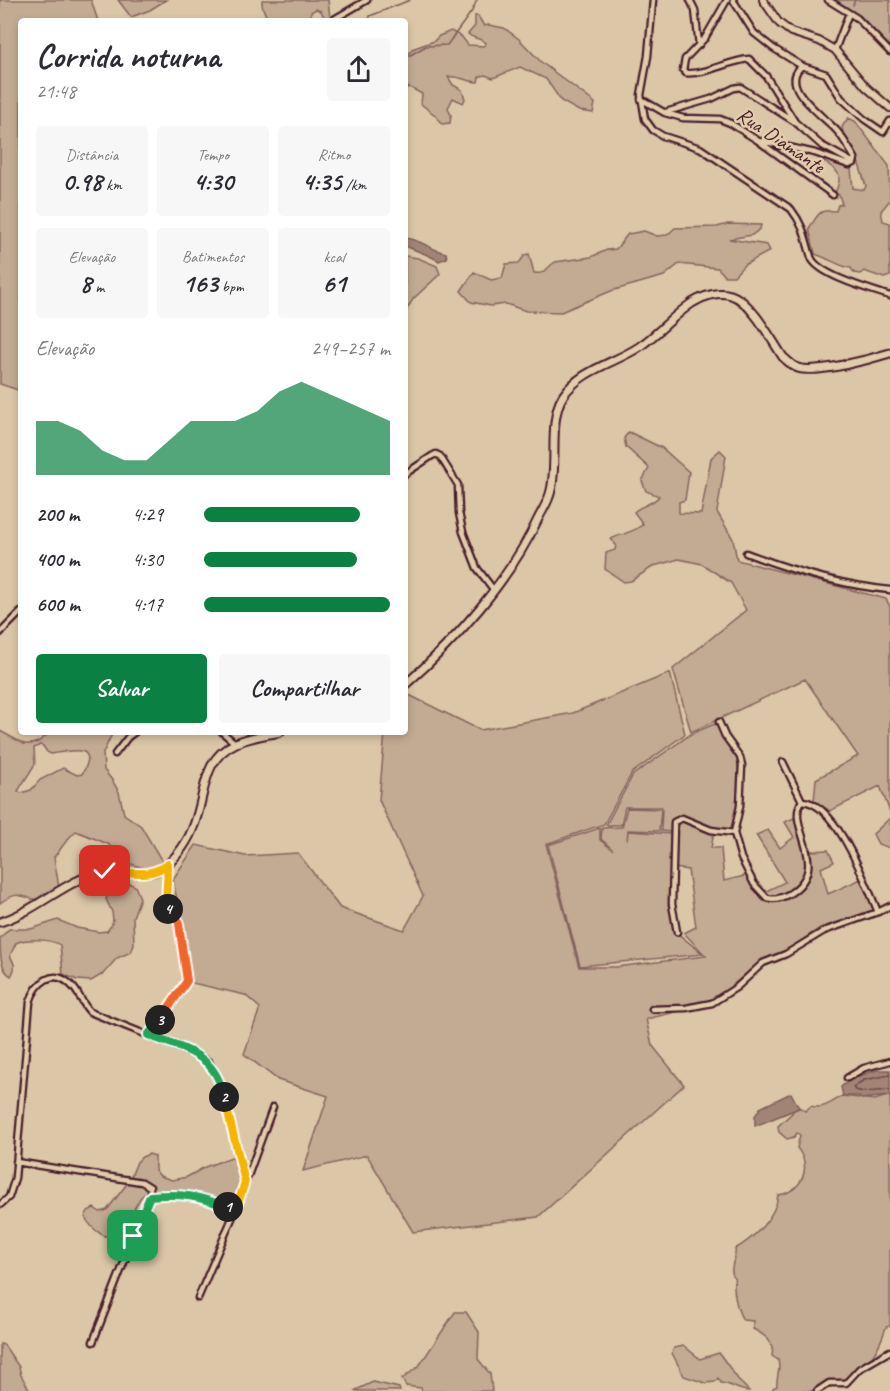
<!DOCTYPE html>
<html lang="pt">
<head>
<meta charset="utf-8">
<style>
	:root { --surface:#fff; --page:#f7f7f7; --text:#2b2b33; --muted:#7c7c81; --accent:#0b8043 }
	body { margin:0; font-family:Caveat,sans-serif; background:var(--page); color:var(--text); height:100vh; display:flex; flex-direction:column; font-size:22px; white-space:nowrap }
	* { box-sizing:border-box; margin:0 }
	p { font-size:20px; color:var(--muted) }
	.icon { flex:none; width:33px; height:33px; fill:none; stroke:currentColor; stroke-width:2; stroke-linecap:round; stroke-linejoin:round }
	.map { position:relative; flex:1; overflow:hidden }
	.panel { position:absolute; left:18px; top:18px; width:390px; height:717px; display:flex; flex-direction:column; background:var(--surface); border-radius:6px; box-shadow:0 3px 9px #0003 }
	.panel>* { flex:none }
	.pin { position:absolute; display:grid; place-items:center; width:51px; height:51px; color:#fff; margin:-26px; border-radius:12px; box-shadow:0 3px 9px #0006 }
	.km { position:absolute; width:30px; height:30px; margin:-15px; border-radius:50%; background:#222; color:#fff; font-size:16px; line-height:30px; text-align:center }
	.round { display:grid; place-items:center; flex:none; width:63px; height:63px; border-radius:6px; background:var(--page) }
	.summary { display:flex; align-items:center; justify-content:space-between; height:102px; padding:0 18px }
	h1 { font-size:33px; font-weight:600; line-height:45px }
	.stats { display:grid; grid-template-columns:repeat(3,1fr); gap:9px; height:102px; padding:6px 18px }
	.stats div { display:grid; align-content:center; border-radius:6px; background:var(--page); text-align:center }
	.stats b { font-size:26px; font-weight:600 }
	.stats small { font-size:16px; font-weight:400 }
	.stats p { font-size:16px }
	.chart { height:168px; padding:12px 18px }
	.chart p { display:flex; justify-content:space-between }
	.chart svg { width:100%; height:108px; margin-top:6px; fill:var(--accent); opacity:.7 }
	.action { display:flex; gap:12px; margin-top:auto; padding:12px 18px }
	.action a { flex:1; height:69px; border-radius:6px; background:var(--accent); color:#fff; font-size:24px; font-weight:600; line-height:69px; text-align:center }
	.action a+a { background:var(--page); color:var(--text) }
	ul { padding:0 18px; list-style:none; font-size:20px }
	li { display:grid; grid-template-columns:96px 72px 1fr; align-items:center; height:45px }
	li i { height:15px; border-radius:8px; background:var(--accent) }
	.map>svg:first-child { display:block }
	.green { fill:#c3aa92; stroke:#86645e; stroke-width:1.5; fill-rule:evenodd }
	.water { fill:#a18476; stroke:#7e5c58; stroke-width:1.5 }
	.lines { fill:none; stroke-linecap:round; stroke-linejoin:round }
	.shore { stroke:#6d4749; stroke-width:1.5 }
	.stream { stroke:#7e5c58; stroke-width:1.5 }
	.minor-casing { stroke:#4a1f2b; stroke-width:9 }
	.tertiary-casing { stroke:#4a1f2b; stroke-width:10 }
	.secondary-casing { stroke:#4a1f2b; stroke-width:11 }
	.minor { stroke:#e1cdac; stroke-width:4.5 }
	.tertiary { stroke:#e1cdac; stroke-width:6 }
	.secondary { stroke:#e1cdac; stroke-width:7 }
	.split-1-casing { stroke:#fff; stroke-width:12 }
	.split-2-casing { stroke:#fff; stroke-width:12 }
	.split-3-casing { stroke:#fff; stroke-width:12 }
	.split-4-casing { stroke:#fff; stroke-width:12 }
	.split-5-casing { stroke:#fff; stroke-width:12 }
	.split-1 { stroke:#22a559; stroke-width:8 }
	.split-2 { stroke:#f5b400; stroke-width:8 }
	.split-3 { stroke:#22a559; stroke-width:8 }
	.split-4 { stroke:#f0652b; stroke-width:8 }
	.split-5 { stroke:#f5b400; stroke-width:8 }
	.labels { text-anchor:middle; stroke-width:5; stroke-linejoin:round; paint-order:stroke }
	.street-label { font-size:21px; fill:#4a1f2b; stroke:#e1cdac }
</style>
</head>
<body>
<div class="map">
<svg width="890" height="1391" viewBox="0 0 890 1391">
	<rect width="100%" height="100%" fill="#dbc6a7"/>
	<filter id="ink" filterUnits="userSpaceOnUse"><feTurbulence type="fractalNoise" baseFrequency=".0167" numOctaves="2"/><feDisplacementMap in="SourceGraphic" scale="12" xChannelSelector="R" yChannelSelector="G"/><feConvolveMatrix kernelMatrix="1 2 1 2 8 2 1 2 1" color-interpolation-filters="sRGB"/></filter>
	<g filter="url(#ink)">
		<!-- green -->
		<path class="green" d="M0,0H91L98,21H21V391L0,384Z
			M118,0H166L150,10L131,17Z
			M262,0H328L330,18L324,17L321,11L316,9L311,12V21H271C266,18 261,6 262,0Z
			M836,0H890V47L857,14Z
			M475,16H478L484,26L489,25L504,28L519,39L541,62L595,103L593,113L579,111L561,101L546,79L520,67L493,78L485,75L479,77L478,82C467,82 459,75 448,77L453,85L462,90L465,99L463,103L453,98L448,108L451,115L450,123L442,124L435,115L421,104L422,94L409,87L405,89V58L412,49L434,41L439,36L451,31L462,37L468,45L484,46L486,43C481,38 473,39 468,34L475,26Z
			M848,118L855,121L889,166L890,200L881,211L883,221L890,223V276L884,278L864,271L860,274L854,273L851,268C842,268 826,257 815,254L809,228C820,213 817,210 836,211L838,205L842,204L839,195L835,193C844,173 838,171 822,160L824,158L851,169L853,188L864,190L866,186L854,149L843,133L842,127Z
			M728,224L761,225L760,229L752,235L729,239L767,245L770,251L744,265L734,276H725L718,268L679,264L664,276L611,291L561,312L526,311L506,304L491,306L471,302L461,291L474,272L491,280L502,278L506,264L519,263L525,255L529,254L534,273C545,275 546,268 555,262L591,257L607,250L616,249L628,234L644,231L657,236L667,235L675,228L717,227Z
			M405,256L418,258L437,266L440,274L413,299L405,313Z
			M629,432L662,448L689,472L685,500L679,502V513L701,514L711,458L720,450L726,456L717,512L733,539L737,560L886,599L890,607V812L880,786L830,811L814,801L816,779L858,756L805,679L691,732L673,669L746,610L731,583L702,564L679,559L654,566L631,581L624,582L605,569L606,553L615,550L616,545L611,539C622,533 634,533 643,524L634,512C641,505 654,504 659,496L646,491L642,481L649,468L626,447L624,438Z
			M670,673L685,734L632,773L604,824L546,844L579,967H616L706,956L684,933L696,927L688,870L674,868L676,823L684,820L714,832L711,848H721L724,881L748,875L763,901H782L798,891L809,876L811,851L828,850L834,862L821,868L828,894L861,879L876,911L820,928L784,952L760,962L716,999L691,1005L649,1008L651,1012L693,1008L646,1019L652,1045L684,1085L538,1217L413,1232L367,1155L303,1171L328,1096L278,1080L244,1054L260,1008L245,995L192,983L173,879L196,845L245,856L298,853L340,908L404,930L423,896L379,800L385,732H405V696L407,694L480,730L573,713Z
			M717,723L738,757V807L733,831L703,826L684,815L676,817L672,822L671,832L661,831L662,807H625L621,825H606L633,775L691,734Z
			M0,731L24,744H31L38,742L51,732H113L103,753L104,770L112,780L119,792L124,814L141,826L162,861L160,867L146,869L128,863L108,844L76,831C68,837 61,849 54,857L59,888C54,892 39,901 32,899C17,894 14,893 0,903ZM40,745L43,746L47,752L51,754C68,751 101,742 82,774L77,775L63,768L40,780L31,790L21,793L18,791L35,764L34,748Z
			M627,808L661,809L659,831L628,830L627,840L628,831L672,834L671,905L676,932L703,954L580,966L548,845L600,828V840L613,850L601,839L602,828L622,827Z
			M796,817L807,865L804,877L785,893L774,897L767,896L764,892L785,882L756,835L768,830L780,848L794,837L785,822Z
			M890,818V848L878,844L873,834Z
			M128,883L135,886L140,898L133,917L134,945L131,952L117,958L103,974L91,981L77,980L63,974L60,945C51,939 26,938 16,943L10,956C15,964 16,968 11,976C0,970 0,952 0,938L9,929H31L58,920L77,928L99,932L107,931L111,926L113,920L112,912L106,899L112,884Z
			M890,1095V1326L886,1327C880,1347 863,1378 843,1384C834,1387 829,1384 821,1391H772L773,1388L777,1386C776,1376 781,1371 778,1360L772,1356C775,1342 765,1335 753,1329V1321L743,1320C737,1311 732,1289 735,1279C727,1269 737,1259 735,1249C753,1239 776,1217 778,1195C802,1192 813,1167 797,1148L800,1135L797,1133L794,1137L787,1139L779,1132L778,1126L792,1113L796,1105L805,1111L811,1106C822,1110 832,1102 842,1096L875,1100Z
			M149,1154L155,1156V1170L160,1176L172,1180L187,1177L205,1167L232,1157L240,1167L243,1190L234,1205L197,1192L181,1195L146,1193L141,1197C132,1210 120,1246 101,1234C93,1229 89,1225 85,1217L88,1211L94,1208L100,1212L107,1210L129,1181L137,1162L142,1157Z
			M455,1312H466L479,1332L478,1359L490,1374L492,1391H422L421,1388L406,1386L402,1379L419,1366Z
			M0,1344L4,1345L19,1367L21,1375L30,1391H0Z
			M684,1346L700,1359L719,1353L740,1382L749,1391C738,1391 732,1384 721,1383L718,1378L715,1382L705,1383L684,1376L672,1353L674,1348Z
			M373,1382L399,1388L400,1391H354Z"/>
		<!-- water -->
		<path class="water" d="M405,238C420,239 431,250 446,253L447,258L439,261C428,254 417,251 405,246Z
			M877,1070H890V1096L861,1099L858,1096H843L841,1087C851,1077 864,1074 877,1070Z
			M791,1093L799,1108L755,1126V1116L760,1108Z"/>
		<g class="lines">
			<!-- shore -->
			<path class="shore" d="M890,1075L864,1080L853,1087L855,1090L864,1092L890,1090"/>
			<!-- stream -->
			<path class="stream" d="M853,5L855,0
				M369,21L370,16L410,0
				M405,58L426,46L447,45L472,11L477,0"/>
			<defs>
				<path id="minor" d="M653,0L648,56L641,95L645,119L653,130L663,136L700,148L791,209C804,226 805,237 811,257C817,275 872,290 890,296
					M690,0L695,10L699,45
					M727,0L705,38L685,59L683,70L686,73C705,75 728,61 749,59L766,76L795,122
					M733,0L754,33L773,48L802,66L826,74L841,98L864,119L883,132L890,121
					M828,0L857,18L890,52
					M331,21L367,0
					M835,50L849,13
					M802,66C777,86 824,116 837,131C844,139 849,149 855,158L854,163
					M641,99L665,113L683,118L720,119L730,123L757,140L833,195
					M666,112L711,99L734,88L740,87L795,122L821,145L854,163
					M762,141L815,153L849,165L854,163
					M405,474L432,456L436,454L440,456L458,485L459,513L463,532L477,568L493,589
					M746,553C793,571 840,585 890,590
					M0,633L21,612
					M719,722L725,736L740,757L742,765L740,806L734,833L741,858L754,884L767,898C775,900 782,898 789,894C834,866 784,826 802,801
					M222,732L235,743
					M115,754L128,737L135,732
					M783,762L802,801
					M802,801C836,802 866,884 878,912
					M677,932L672,904L674,822L682,818L711,830L734,833
					M652,1009L686,1008L712,1003L737,987L763,963L786,954L824,931L878,912L890,906
					M148,1035L177,997L187,981L179,924L178,919L167,907L168,864
					M847,1078L864,1068L890,1061
					M16,1162L142,1182L150,1187V1196L93,1342
					M150,1196C187,1193 201,1197 236,1209
					M0,1205L9,1197L15,1178L30,1002C36,983 53,967 71,985C79,992 82,1004 90,1012L197,1055L209,1062L222,1087L245,1182
					M198,1298L236,1209L273,1107
					M817,1391L829,1383H846L859,1369L890,1351"/>
				<path id="tertiary" d="M763,0L779,23L791,32L819,41L835,50L866,87L890,108"/>
				<path id="secondary" d="M405,685C456,640 509,581 538,519C543,509 549,501 551,490C558,462 548,420 563,396C580,370 615,363 639,347C658,334 673,316 692,303C703,296 718,291 731,295C751,301 771,339 783,357C788,361 792,366 798,368C816,374 871,359 890,353
					M0,922C37,911 66,879 103,872C126,867 149,882 169,863C182,851 192,834 197,816C206,787 204,758 236,743C249,737 266,735 280,732"/>
			</defs>
			<!-- minor casing -->
			<use href="#minor" class="minor-casing"/>
			<!-- tertiary casing -->
			<use href="#tertiary" class="tertiary-casing"/>
			<!-- secondary casing -->
			<use href="#secondary" class="secondary-casing"/>
			<!-- minor -->
			<use href="#minor" class="minor"/>
			<!-- tertiary -->
			<use href="#tertiary" class="tertiary"/>
			<!-- secondary -->
			<use href="#secondary" class="secondary"/>
		</g>
	</g>
	<g class="lines" filter="url(#ink)">
		<defs>
			<path id="split-1" d="M133,1236L150,1196C182,1193 198,1196 228,1207"/>
			<path id="split-2" d="M224,1097L245,1182L236,1209L228,1207"/>
			<path id="split-3" d="M160,1020L148,1035C185,1050 215,1053 224,1097"/>
			<path id="split-4" d="M160,1020L187,981L179,924L178,920L168,909"/>
			<path id="split-5" d="M105,871C128,871 149,879 168,864L166,902L168,909"/>
		</defs>
		<!-- split-1 casing -->
		<use href="#split-1" class="split-1-casing"/>
		<!-- split-2 casing -->
		<use href="#split-2" class="split-2-casing"/>
		<!-- split-3 casing -->
		<use href="#split-3" class="split-3-casing"/>
		<!-- split-4 casing -->
		<use href="#split-4" class="split-4-casing"/>
		<!-- split-5 casing -->
		<use href="#split-5" class="split-5-casing"/>
		<!-- split-1 -->
		<use href="#split-1" class="split-1"/>
		<!-- split-2 -->
		<use href="#split-2" class="split-2"/>
		<!-- split-3 -->
		<use href="#split-3" class="split-3"/>
		<!-- split-4 -->
		<use href="#split-4" class="split-4"/>
		<!-- split-5 -->
		<use href="#split-5" class="split-5"/>
	</g>
	<g class="labels">
		<!-- street labels -->
		<g class="street-label">
			<text transform="translate(781 140) rotate(34)" y="7">Rua Diamante</text>
		</g>
	</g>
</svg>
<div class="pin" style="left:133px;top:1236px;background:#1e9e55"><svg class="icon" aria-label="arrive" viewBox="0 0 24 24"><path d="M6 21V4h12l-3 4 3 4H6"/></svg></div>
<div class="pin" style="left:105px;top:871px;background:#d93025"><svg class="icon" aria-label="check" viewBox="0 0 24 24"><path d="M5 12l5 5 9-10"/></svg></div>
<b class="km" style="left:228px;top:1207px">1</b>
<b class="km" style="left:224px;top:1097px">2</b>
<b class="km" style="left:160px;top:1020px">3</b>
<b class="km" style="left:168px;top:909px">4</b>
<section class="panel">
<div class="summary"><div><h1>Corrida noturna</h1><p>21:48</p></div><a class="round"><svg class="icon" aria-label="share" viewBox="0 0 24 24"><path d="M12 15V3M7 8l5-5 5 5M5 13v7h14v-7"/></svg></a></div>
<div class="stats">
<div><p>Distância</p><b>0.98<small> km</small></b></div>
<div><p>Tempo</p><b>4:30</b></div>
<div><p>Ritmo</p><b>4:35<small> /km</small></b></div>
</div>
<div class="stats">
<div><p>Elevação</p><b>8<small> m</small></b></div>
<div><p>Batimentos</p><b>163<small> bpm</small></b></div>
<div><p>kcal</p><b>61</b></div>
</div>
<div class="chart"><p><span>Elevação</span>249–257 m</p>
<svg viewBox="0 0 160 44" preserveAspectRatio="none"><path d="M0 44V22L10 22L20 26L30 34L40 38L50 38L60 30L70 22L80 22L90 22L100 18L110 10L120 6L130 10L140 14L150 18L160 22V44z"/></svg>
</div>
<ul>
<li><b>200 m</b>4:29<i style="width:84%"></i></li>
<li><b>400 m</b>4:30<i style="width:82%"></i></li>
<li><b>600 m</b>4:17<i style="width:100%"></i></li>
</ul>
<div class="action"><a>Salvar</a><a>Compartilhar</a></div>
</section>
</div>
</body>
</html>
